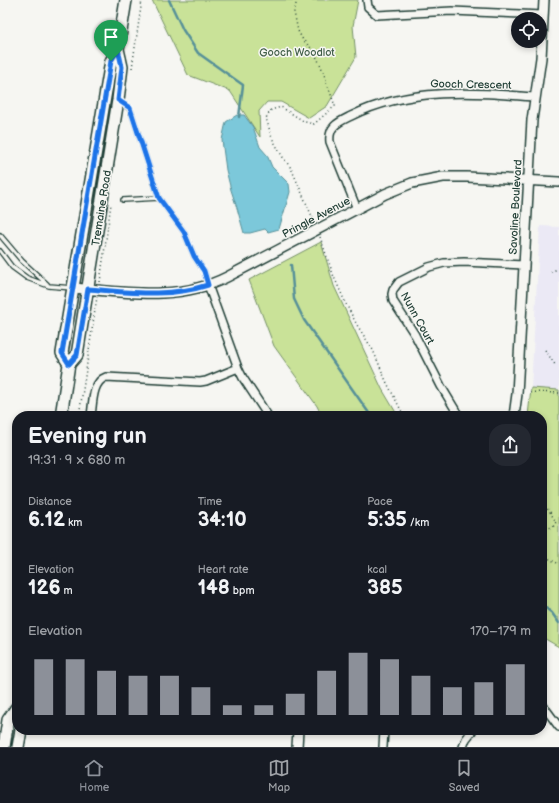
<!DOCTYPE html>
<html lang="en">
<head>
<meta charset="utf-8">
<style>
	:root { --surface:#171b24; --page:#242831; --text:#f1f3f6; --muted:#9ea1a6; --line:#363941; --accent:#8c9099 }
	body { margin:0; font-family:"Balsamiq Sans",sans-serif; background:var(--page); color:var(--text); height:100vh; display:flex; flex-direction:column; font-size:15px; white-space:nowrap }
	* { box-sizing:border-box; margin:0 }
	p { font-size:13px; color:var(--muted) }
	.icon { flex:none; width:22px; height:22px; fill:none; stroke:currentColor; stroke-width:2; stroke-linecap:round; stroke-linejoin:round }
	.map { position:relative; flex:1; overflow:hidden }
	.drawer { position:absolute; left:12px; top:411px; width:535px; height:324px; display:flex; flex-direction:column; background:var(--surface); border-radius:16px; box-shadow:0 2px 6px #0003 }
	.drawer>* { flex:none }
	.buttons { position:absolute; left:511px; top:12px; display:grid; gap:8px }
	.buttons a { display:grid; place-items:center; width:36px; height:36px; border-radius:50%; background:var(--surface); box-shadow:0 2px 6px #0003; font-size:20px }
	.pin { position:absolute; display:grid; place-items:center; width:34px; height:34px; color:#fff; margin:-41px -17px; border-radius:50% 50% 50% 0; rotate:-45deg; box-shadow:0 0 4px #0007 }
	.pin .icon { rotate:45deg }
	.round { display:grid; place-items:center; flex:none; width:42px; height:42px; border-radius:16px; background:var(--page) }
	.headline { display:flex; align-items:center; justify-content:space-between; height:68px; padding:0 16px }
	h1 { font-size:22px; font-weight:700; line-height:30px }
	.figures { display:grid; grid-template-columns:repeat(3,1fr); gap:6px; height:68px; padding:4px 16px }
	.figures div { display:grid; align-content:center }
	.figures b { font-size:20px; font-weight:700 }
	.figures small { font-size:11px; font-weight:400 }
	.figures p { font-size:11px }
	.chart { height:112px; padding:8px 16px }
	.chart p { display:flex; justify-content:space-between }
	.chart svg { width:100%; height:72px; margin-top:4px; stroke:var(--accent); stroke-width:6 }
	.dock { display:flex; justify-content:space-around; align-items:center; height:56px; border-top:1px solid var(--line); background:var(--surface); font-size:11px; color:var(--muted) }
	.dock a { display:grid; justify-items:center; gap:2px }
	.dock .active { color:var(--accent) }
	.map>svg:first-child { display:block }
	.built { fill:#ebe9f5 }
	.green { fill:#c9e298; stroke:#749066 }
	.water { fill:#7bc8da; stroke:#569098 }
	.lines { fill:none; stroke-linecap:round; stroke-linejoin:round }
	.stream { stroke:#569098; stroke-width:2.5 }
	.service-casing { stroke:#1f3d34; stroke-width:6 }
	.minor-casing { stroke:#1f3d34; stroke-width:10 }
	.tertiary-casing { stroke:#1f3d34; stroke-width:12 }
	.secondary-casing { stroke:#1f3d34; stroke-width:14 }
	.path { stroke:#1f3d34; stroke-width:1.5; stroke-dasharray:1 3; stroke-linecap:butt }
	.service { stroke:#f6f6f2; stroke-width:3.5 }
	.minor { stroke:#f6f6f2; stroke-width:7 }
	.tertiary { stroke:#f6f6f2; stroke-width:9 }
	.secondary { stroke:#f6f6f2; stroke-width:11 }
	.route-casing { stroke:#fff; stroke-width:8 }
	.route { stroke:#1a73e8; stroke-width:5 }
	.labels { text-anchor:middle; stroke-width:3; stroke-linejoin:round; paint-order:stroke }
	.park-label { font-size:11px; fill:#415e48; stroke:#f6f6f2 }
	.street-label { font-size:11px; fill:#1f3d34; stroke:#f6f6f2 }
</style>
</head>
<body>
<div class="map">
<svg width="559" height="747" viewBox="0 0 559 747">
	<rect width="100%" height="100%" fill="#f6f6f2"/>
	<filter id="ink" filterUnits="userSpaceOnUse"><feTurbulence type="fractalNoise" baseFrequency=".025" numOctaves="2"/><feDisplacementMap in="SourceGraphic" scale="8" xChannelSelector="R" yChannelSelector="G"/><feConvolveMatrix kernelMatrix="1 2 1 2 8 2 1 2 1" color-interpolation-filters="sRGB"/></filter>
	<g filter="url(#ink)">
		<!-- built -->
		<path class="built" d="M540,226L559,227V390L531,388Z"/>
		<!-- green -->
		<path class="green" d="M152,0H358L353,26L356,57L327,106L309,118L281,102H267L259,111L260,137L230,91L188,75Z
			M321,242L334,286L382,389L398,416H322L317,406L274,346L249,280Z
			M531,388L559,390V647L542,637V416H528Z"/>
		<!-- water -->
		<path class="water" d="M237,115H244L253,127L260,147L267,155L272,167L289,184L290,192L279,229L268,232L265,229L250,233H244L237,208L231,190L226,170L222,140L226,122Z"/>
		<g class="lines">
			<!-- stream -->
			<path class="stream" d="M169,0L183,30L198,53L243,85L239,117
				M291,265L294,299L304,320L371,416
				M542,605L552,613L559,623"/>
			<defs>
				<path id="service" d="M120,102L129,108L131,111L159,198L184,232L194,256L204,271L208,284
					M123,200L159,198
					M0,235L22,261L47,284
					M0,251L12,267L27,278L49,286L72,288"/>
				<path id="minor" d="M367,0L368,7L377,15L452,11L543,15
					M357,209L330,142C328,126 339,122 351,116C409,87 472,92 535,97
					M208,285L238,368L243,378L268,416
					M91,416C93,403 92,382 106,377L200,382L206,381L238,368
					M459,416L441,386L415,335L393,301L392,294L393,290L399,282L429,267L444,263L464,262L524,265
					M542,704L559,727
					M383,747L384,730
					M463,747L466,739L473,730"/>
				<path id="tertiary" d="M72,288C125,292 178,302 227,277L385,194L412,183L443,177H467L559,182
					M514,416L517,394L532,120L541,58L544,0
					M297,747L298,730"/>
				<path id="secondary" d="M69,364L62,353L111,61L118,49
					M61,416L69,364L77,355L118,100L122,67L118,49L126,0
					M4,747L8,720L17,707
					M18,747L21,730"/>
			</defs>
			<!-- service casing -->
			<use href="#service" class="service-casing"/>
			<!-- minor casing -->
			<use href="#minor" class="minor-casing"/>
			<!-- tertiary casing -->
			<use href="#tertiary" class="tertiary-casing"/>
			<!-- secondary casing -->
			<use href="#secondary" class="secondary-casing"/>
			<!-- path -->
			<path class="path" d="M297,0L294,12L298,31L303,40L313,50L321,66L335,106L314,124L305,122L281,107L271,110L266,118L272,138L282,156L291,168L314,221
				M132,68L142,0
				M320,237L334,277L346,304L357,325L373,350L386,381L404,416
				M551,272L559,268
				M100,282L111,204
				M545,350L556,366
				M530,392L559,393
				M79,416L97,297
				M542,503L550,512L556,522L553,527L542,529
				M542,555L559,564"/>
			<!-- service -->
			<use href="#service" class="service"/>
			<!-- minor -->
			<use href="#minor" class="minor"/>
			<!-- tertiary -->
			<use href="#tertiary" class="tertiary"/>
			<!-- secondary -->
			<use href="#secondary" class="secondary"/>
		</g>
	</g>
	<g class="lines" filter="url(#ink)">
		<defs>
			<path id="route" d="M118,49L122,67L118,100L130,108L131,111L159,198L184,232L194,256L204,271L208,285C168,298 129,292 88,289L77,355L69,364L62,353L111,61Z"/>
		</defs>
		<!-- route casing -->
		<use href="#route" class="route-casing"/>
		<!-- route -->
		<use href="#route" class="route"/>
	</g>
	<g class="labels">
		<!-- park labels -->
		<g class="park-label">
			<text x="297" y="56">Gooch Woodlot</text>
		</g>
		<!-- street labels -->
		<g class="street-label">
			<text transform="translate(471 84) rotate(1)" y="4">Gooch Crescent</text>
			<text transform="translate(515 207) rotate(-87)" y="4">Savoline Boulevard</text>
			<text transform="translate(101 208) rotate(-81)" y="4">Tremaine Road</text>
			<text transform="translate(316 217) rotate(-28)" y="4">Pringle Avenue</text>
			<text transform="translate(418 318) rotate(61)" y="4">Nunn Court</text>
		</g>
	</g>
</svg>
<div class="buttons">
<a><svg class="icon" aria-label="locate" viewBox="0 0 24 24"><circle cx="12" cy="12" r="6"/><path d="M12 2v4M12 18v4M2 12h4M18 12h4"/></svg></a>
</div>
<div class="pin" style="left:111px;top:61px;background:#1e9e55"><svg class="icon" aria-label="arrive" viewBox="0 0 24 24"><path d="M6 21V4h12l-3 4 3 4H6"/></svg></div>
<section class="drawer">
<div class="headline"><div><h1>Evening run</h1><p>19:31 · 9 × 680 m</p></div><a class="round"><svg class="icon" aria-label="share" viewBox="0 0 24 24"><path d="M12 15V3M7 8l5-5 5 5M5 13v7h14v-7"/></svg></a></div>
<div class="figures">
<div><p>Distance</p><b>6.12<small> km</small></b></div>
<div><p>Time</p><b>34:10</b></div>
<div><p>Pace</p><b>5:35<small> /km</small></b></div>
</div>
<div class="figures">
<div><p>Elevation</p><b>126<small> m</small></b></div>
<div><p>Heart rate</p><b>148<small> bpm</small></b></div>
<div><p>kcal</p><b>385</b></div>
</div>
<div class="chart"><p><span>Elevation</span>170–179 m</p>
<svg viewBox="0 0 160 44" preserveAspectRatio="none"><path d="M5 44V10M15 44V10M25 44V17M35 44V20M45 44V20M55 44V27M65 44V38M75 44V38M85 44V31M95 44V17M105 44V6M115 44V10M125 44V20M135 44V27M145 44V24M155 44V13"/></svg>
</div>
</section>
</div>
<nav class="dock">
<a class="active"><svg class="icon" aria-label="home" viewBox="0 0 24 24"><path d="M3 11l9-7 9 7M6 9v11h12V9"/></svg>Home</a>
<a><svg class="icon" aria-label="map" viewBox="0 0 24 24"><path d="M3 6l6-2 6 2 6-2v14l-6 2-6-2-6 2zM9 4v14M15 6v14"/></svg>Map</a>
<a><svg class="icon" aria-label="saved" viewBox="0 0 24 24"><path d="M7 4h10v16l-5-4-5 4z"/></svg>Saved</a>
</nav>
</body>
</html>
